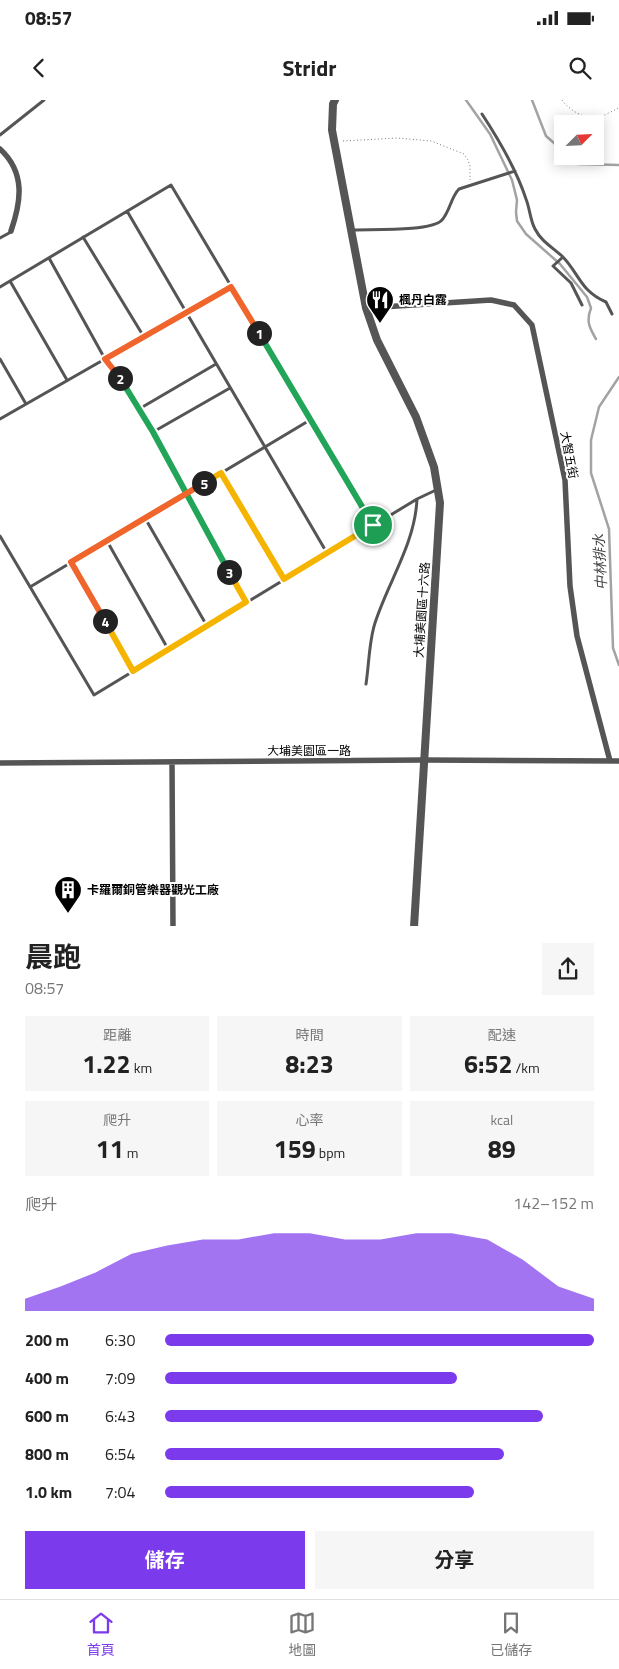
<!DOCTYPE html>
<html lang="zh-TW">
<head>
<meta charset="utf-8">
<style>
	:root { --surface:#fff; --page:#f6f6f6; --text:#222; --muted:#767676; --line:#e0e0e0; --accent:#7c3aed }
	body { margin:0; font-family:"Titillium Web","Noto Sans TC",sans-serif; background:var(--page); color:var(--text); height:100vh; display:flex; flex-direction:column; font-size:19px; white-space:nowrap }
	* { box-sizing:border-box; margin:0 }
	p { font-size:16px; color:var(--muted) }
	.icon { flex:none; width:28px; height:28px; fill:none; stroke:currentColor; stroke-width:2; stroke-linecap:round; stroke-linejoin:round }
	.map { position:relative; height:826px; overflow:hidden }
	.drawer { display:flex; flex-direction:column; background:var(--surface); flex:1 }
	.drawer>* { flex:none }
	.needle { width:32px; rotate:66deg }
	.tools { position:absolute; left:554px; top:15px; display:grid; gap:10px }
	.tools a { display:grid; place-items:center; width:50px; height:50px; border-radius:0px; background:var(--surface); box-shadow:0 2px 12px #0003; font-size:25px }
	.pin { position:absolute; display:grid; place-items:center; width:42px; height:42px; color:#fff; margin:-21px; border:2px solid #fff; border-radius:50%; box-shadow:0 1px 5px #0007 }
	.km { position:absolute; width:25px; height:25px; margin:-12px; border-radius:50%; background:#222; color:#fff; font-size:14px; line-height:25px; text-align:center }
	.round { display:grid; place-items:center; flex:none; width:52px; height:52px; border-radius:0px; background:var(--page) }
	.head { display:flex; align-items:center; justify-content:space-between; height:85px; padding:0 25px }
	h1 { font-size:28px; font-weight:700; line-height:38px }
	.figures { display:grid; grid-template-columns:repeat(3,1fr); gap:8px; height:85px; padding:5px 25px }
	.figures div { display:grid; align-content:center; border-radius:0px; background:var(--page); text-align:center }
	.figures b { font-size:25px; font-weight:700 }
	.figures small { font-size:14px; font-weight:400 }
	.figures p { font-size:14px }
	.chart { height:140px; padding:10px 25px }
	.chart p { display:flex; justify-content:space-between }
	.chart svg { width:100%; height:90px; margin-top:5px; fill:var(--accent); opacity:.7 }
	.button { display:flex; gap:10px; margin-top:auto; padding:10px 25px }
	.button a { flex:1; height:58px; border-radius:0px; background:var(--accent); color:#fff; font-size:20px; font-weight:700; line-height:58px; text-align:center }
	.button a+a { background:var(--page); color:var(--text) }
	ul { padding:0 25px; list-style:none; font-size:16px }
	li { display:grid; grid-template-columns:80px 60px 1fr; align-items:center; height:38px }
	li i { height:12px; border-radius:6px; background:var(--accent) }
	.status { display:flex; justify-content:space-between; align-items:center; height:35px; padding:0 25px; background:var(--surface); direction:ltr }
	.status svg { height:14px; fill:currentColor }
	header { display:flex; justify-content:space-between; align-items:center; height:65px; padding:0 25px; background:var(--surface); font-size:22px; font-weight:700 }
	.menu { display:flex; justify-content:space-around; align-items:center; height:70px; border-top:1px solid var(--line); background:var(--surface); font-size:14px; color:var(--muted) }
	.menu a { display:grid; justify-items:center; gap:2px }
	.menu .on { color:var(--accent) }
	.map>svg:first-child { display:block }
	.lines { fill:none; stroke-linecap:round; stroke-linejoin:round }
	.stream { stroke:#a3a3a3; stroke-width:2.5 }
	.path { stroke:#777; stroke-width:1; stroke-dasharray:1 2.5; stroke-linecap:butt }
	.service { stroke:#555; stroke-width:3 }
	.minor { stroke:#555; stroke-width:5.5 }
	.tertiary { stroke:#555; stroke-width:8 }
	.split-1-casing { stroke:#fff; stroke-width:10 }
	.split-2-casing { stroke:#fff; stroke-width:10 }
	.split-3-casing { stroke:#fff; stroke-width:10 }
	.split-4-casing { stroke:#fff; stroke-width:10 }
	.split-5-casing { stroke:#fff; stroke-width:10 }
	.split-6-casing { stroke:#fff; stroke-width:10 }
	.split-1 { stroke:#22a559; stroke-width:6 }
	.split-2 { stroke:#f0652b; stroke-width:6 }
	.split-3 { stroke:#22a559; stroke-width:6 }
	.split-4 { stroke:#f5b400; stroke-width:6 }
	.split-5 { stroke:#f0652b; stroke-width:6 }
	.split-6 { stroke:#f5b400; stroke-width:6 }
	.labels { text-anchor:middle; stroke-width:4; stroke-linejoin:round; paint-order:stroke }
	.poi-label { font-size:12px; font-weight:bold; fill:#000; stroke:#fff; text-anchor:start }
	.street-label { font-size:12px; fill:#000; stroke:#fff }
	.water-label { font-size:14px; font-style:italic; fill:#444; stroke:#fff }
</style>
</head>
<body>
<div class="status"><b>08:57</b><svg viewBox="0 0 49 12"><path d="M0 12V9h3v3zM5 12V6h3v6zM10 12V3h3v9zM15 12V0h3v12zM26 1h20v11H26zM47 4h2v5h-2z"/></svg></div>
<header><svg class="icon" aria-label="back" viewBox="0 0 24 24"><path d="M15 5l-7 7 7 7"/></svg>Stridr<svg class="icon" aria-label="search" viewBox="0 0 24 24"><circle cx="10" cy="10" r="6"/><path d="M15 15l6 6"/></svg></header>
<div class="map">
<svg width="619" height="827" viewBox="0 0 619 827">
	<rect width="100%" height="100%" fill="#fff"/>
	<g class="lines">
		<!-- stream -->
		<path class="stream" d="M466,0L490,34L512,80L517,100L516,112L517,121L526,134L560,164L587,197L591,208C586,221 589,227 596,239
			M532,0L546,36L562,50
			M569,56L578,64L619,65
			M619,277L599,307L591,340V373L609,429L613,548L619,565"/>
		<!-- path -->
		<path class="path" d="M562,0C568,9 585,20 597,18C604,16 612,11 619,8
			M343,41L397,38L431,41L464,54L468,60L470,66V80"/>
		<!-- service -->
		<path class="service" d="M482,14C499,40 516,68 526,99C530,109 530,120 535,129C541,141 552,147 562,156C579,173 580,191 606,202L612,214
			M0,35L44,0
			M127,111L327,453
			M353,130C371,129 431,132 442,120C450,111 451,97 459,89L515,71
			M83,137L144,237
			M0,138L11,132
			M563,157L553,166L571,183L582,205
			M49,158L105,259L121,280L139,309
			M10,181L67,280
			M0,187L171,85L373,425
			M0,259L26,304
			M216,264L139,309L153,332L230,288
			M0,319L231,187
			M153,332L176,377L246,502
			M221,373L284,479
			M145,418L207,526
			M0,436L94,595L417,399
			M107,441L168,549
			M71,462L133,571
			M30,487L310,320
			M366,584C369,565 369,541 375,523C388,482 415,444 417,399L436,390"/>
		<!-- minor -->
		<path class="minor" d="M0,49C26,73 21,102 11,131
			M366,208L491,200L514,205L532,225L565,380L570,486L577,536L610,661
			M172,662L173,827
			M0,663L423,660L619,661"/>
		<!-- tertiary -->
		<path class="tertiary" d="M335,0L333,4L332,30L366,208L377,240L416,317L434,367L440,403L414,827"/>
	</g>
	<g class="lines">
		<defs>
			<path id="split-1" d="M259,233L373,425"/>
			<path id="split-2" d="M120,278L105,259L231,187L259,233"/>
			<path id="split-3" d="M120,278L153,332L229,472"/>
			<path id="split-4" d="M105,521L133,571L246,502L229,472"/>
			<path id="split-5" d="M105,521L71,462L204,383"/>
			<path id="split-6" d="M204,383L221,373L284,479L373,425"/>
		</defs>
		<!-- split-1 casing -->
		<use href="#split-1" class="split-1-casing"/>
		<!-- split-2 casing -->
		<use href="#split-2" class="split-2-casing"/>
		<!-- split-3 casing -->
		<use href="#split-3" class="split-3-casing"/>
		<!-- split-4 casing -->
		<use href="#split-4" class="split-4-casing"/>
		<!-- split-5 casing -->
		<use href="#split-5" class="split-5-casing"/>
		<!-- split-6 casing -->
		<use href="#split-6" class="split-6-casing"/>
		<!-- split-1 -->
		<use href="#split-1" class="split-1"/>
		<!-- split-2 -->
		<use href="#split-2" class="split-2"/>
		<!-- split-3 -->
		<use href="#split-3" class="split-3"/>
		<!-- split-4 -->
		<use href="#split-4" class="split-4"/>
		<!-- split-5 -->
		<use href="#split-5" class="split-5"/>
		<!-- split-6 -->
		<use href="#split-6" class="split-6"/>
	</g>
	<!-- icons -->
	<defs>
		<symbol id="restaurant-pin" viewBox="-11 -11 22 30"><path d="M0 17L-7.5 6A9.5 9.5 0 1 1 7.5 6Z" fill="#000" stroke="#fff"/><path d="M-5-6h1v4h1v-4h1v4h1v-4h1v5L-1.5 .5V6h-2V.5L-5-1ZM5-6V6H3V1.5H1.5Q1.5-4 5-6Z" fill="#fff"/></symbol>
		<symbol id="building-pin" viewBox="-11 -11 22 30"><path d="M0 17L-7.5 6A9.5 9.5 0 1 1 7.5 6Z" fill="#000" stroke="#fff"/><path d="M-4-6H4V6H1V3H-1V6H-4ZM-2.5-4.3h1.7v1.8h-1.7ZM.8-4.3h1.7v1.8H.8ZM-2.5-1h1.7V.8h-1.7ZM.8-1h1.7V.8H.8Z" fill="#fff"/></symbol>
	</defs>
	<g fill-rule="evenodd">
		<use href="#restaurant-pin" x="364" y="184" width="32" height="43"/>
		<use href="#building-pin" x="52" y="774" width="32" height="43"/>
	</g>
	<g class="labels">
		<!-- poi labels -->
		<g class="poi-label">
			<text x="399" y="204">楓丹白露</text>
			<text x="87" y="794">卡羅爾銅管樂器觀光工廠</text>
		</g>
		<!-- street labels -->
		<g class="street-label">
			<text transform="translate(569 355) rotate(79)" y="4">大智五街</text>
			<text transform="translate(422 510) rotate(-86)" y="4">大埔美園區十六路</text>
			<text x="309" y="655">大埔美園區一路</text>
		</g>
		<!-- water labels -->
		<g class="water-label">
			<text transform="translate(600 462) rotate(-93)" y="5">中林排水</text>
		</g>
	</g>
</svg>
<div class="tools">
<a><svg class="needle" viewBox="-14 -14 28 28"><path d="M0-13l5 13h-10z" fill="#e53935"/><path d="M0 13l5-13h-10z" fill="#767676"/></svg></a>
</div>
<div class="pin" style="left:373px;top:425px;background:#1e9e55"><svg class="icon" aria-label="arrive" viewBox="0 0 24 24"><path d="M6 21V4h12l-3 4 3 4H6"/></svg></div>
<b class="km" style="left:259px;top:233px">1</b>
<b class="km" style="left:120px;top:278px">2</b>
<b class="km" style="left:229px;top:472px">3</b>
<b class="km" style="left:105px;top:521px">4</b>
<b class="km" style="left:204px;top:383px">5</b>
</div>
<section class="drawer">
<div class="head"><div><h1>晨跑</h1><p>08:57</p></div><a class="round"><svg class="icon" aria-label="share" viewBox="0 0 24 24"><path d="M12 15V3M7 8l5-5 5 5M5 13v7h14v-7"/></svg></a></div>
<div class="figures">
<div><p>距離</p><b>1.22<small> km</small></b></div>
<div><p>時間</p><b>8:23</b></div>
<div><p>配速</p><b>6:52<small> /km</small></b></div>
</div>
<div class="figures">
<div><p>爬升</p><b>11<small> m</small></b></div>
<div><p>心率</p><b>159<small> bpm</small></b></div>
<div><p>kcal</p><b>89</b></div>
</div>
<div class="chart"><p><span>爬升</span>142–152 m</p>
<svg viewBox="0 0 160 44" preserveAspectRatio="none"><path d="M0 44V38L10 32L20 25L30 16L40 12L50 9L60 9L70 6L80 6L90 9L100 9L110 6L120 6L130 9L140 19L150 32L160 38V44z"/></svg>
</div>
<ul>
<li><b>200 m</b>6:30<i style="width:100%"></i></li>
<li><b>400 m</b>7:09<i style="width:68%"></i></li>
<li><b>600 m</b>6:43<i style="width:88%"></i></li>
<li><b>800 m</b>6:54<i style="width:79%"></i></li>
<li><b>1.0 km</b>7:04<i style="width:72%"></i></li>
</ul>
<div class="button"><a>儲存</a><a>分享</a></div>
</section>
<nav class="menu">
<a class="on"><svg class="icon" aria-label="home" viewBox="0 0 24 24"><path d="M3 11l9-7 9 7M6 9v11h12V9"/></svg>首頁</a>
<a><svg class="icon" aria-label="map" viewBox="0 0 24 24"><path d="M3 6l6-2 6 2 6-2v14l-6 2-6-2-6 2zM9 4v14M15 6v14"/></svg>地圖</a>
<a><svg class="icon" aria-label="saved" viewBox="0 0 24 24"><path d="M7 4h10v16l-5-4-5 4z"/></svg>已儲存</a>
</nav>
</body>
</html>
